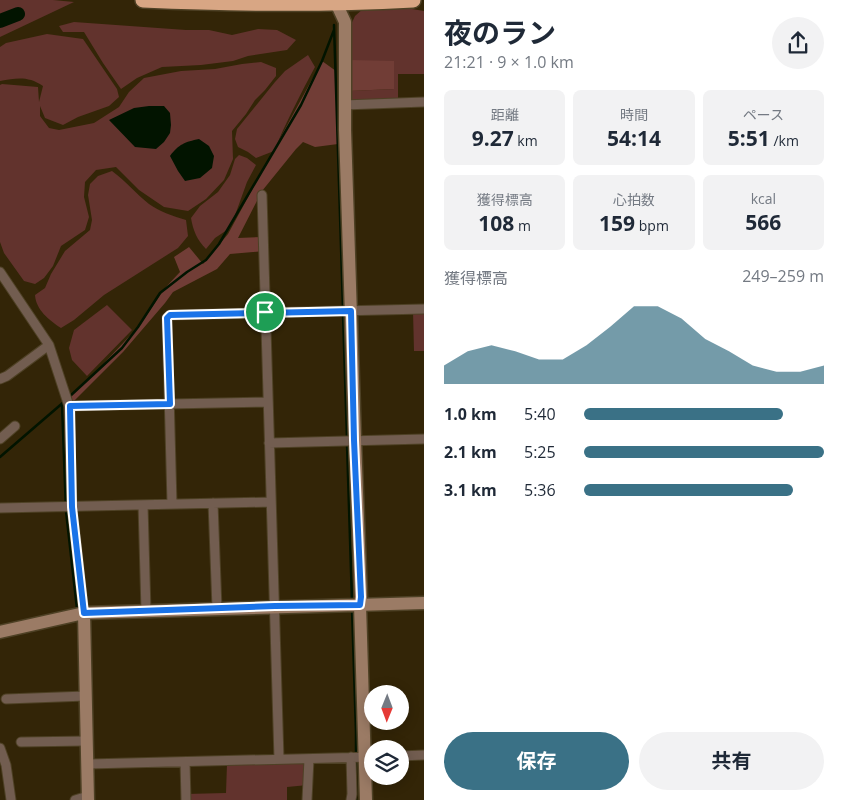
<!DOCTYPE html>
<html lang="ja">
<head>
<meta charset="utf-8">
<style>
	:root { --surface:#fff; --page:#f2f2f3; --text:#1f2937; --muted:#747a83; --accent:#3a7186 }
	body { margin:0; font-family:"Open Sans","Noto Sans JP",sans-serif; background:var(--page); color:var(--text); height:100vh; display:flex; flex-direction:column; font-size:19px; white-space:nowrap }
	* { box-sizing:border-box; margin:0 }
	p { font-size:16px; color:var(--muted) }
	.icon { flex:none; width:28px; height:28px; fill:none; stroke:currentColor; stroke-width:2; stroke-linecap:round; stroke-linejoin:round }
	.map { position:relative; flex:1; overflow:hidden }
	.drawer { display:flex; flex-direction:column; background:var(--surface); width:420px }
	.drawer>* { flex:none }
	.needle { width:32px; rotate:181deg }
	.buttons { position:absolute; left:364px; top:685px; display:grid; gap:10px }
	.buttons a { display:grid; place-items:center; width:45px; height:45px; border-radius:50%; background:var(--surface); box-shadow:0 2px 12px #0003; font-size:25px }
	.pin { position:absolute; display:grid; place-items:center; width:42px; height:42px; color:#fff; margin:-21px; border:2px solid #fff; border-radius:50%; box-shadow:0 1px 5px #0007 }
	.round { display:grid; place-items:center; flex:none; width:52px; height:52px; border-radius:26px; background:var(--page) }
	.summary { display:flex; align-items:center; justify-content:space-between; height:85px; padding:0 20px }
	h1 { font-size:28px; font-weight:700; line-height:38px }
	.figures { display:grid; grid-template-columns:repeat(3,1fr); gap:8px; height:85px; padding:5px 20px }
	.figures div { display:grid; align-content:center; border-radius:8px; background:var(--page); text-align:center }
	.figures b { font-size:21px; font-weight:700 }
	.figures small { font-size:14px; font-weight:400 }
	.figures p { font-size:14px }
	.chart { height:140px; padding:10px 20px }
	.chart p { display:flex; justify-content:space-between }
	.chart svg { width:100%; height:90px; margin-top:5px; fill:var(--accent); opacity:.7 }
	.primary-button { display:flex; gap:10px; margin-top:auto; padding:10px 20px }
	.primary-button a { flex:1; height:58px; border-radius:30px; background:var(--accent); color:#fff; font-size:20px; font-weight:700; line-height:58px; text-align:center }
	.primary-button a+a { background:var(--page); color:var(--text) }
	ul { padding:0 20px; list-style:none; font-size:16px }
	li { display:grid; grid-template-columns:80px 60px 1fr; align-items:center; height:38px }
	li i { height:12px; border-radius:6px; background:var(--accent) }
	main { display:flex; flex:1; min-height:0 }
	.map>svg:first-child { display:block }
	.green { fill:#62332d }
	.forest { fill:#713d36 }
	.water { fill:#021400 }
	.lines { fill:none; stroke-linecap:round; stroke-linejoin:round }
	.stream { stroke:#021400; stroke-width:2.5 }
	.river { stroke:#021400; stroke-width:14 }
	.street-casing { stroke:#4e4125; stroke-width:11 }
	.secondary-casing { stroke:#4e4125; stroke-width:15 }
	.highway-casing { stroke:#4e4125; stroke-width:18 }
	.street { stroke:#725d50; stroke-width:9 }
	.secondary { stroke:#9b7b65; stroke-width:12 }
	.highway { stroke:#d8a684; stroke-width:15 }
	.route-casing { stroke:#fff; stroke-width:10 }
	.route { stroke:#1a73e8; stroke-width:6 }
</style>
</head>
<body>
<main>
<div class="map">
<svg width="424" height="800" viewBox="0 0 424 800">
	<rect width="100%" height="100%" fill="#332507"/>
	<!-- green -->
	<path class="green" d="M0,0H53L74,2L0,37Z
		M400,7L424,11V74H398V103L347,105L349,91L394,89L349,60V29L355,16L364,8Z
		M74,22L186,30H209L232,35L258,29L277,30L296,40L287,50L248,56L233,61L201,65L162,67L137,78L121,89L103,63L84,32H63L59,26Z
		M47,34L83,39L117,89L119,97L109,106L78,117L63,125L45,118L40,106V116L49,128L59,130L94,123L119,107L129,92L144,78L181,71L215,69L242,64L261,62L276,68V76L265,90L255,100L246,114L232,131L233,159L224,180L206,199L188,211L164,207L139,190L116,167L96,170L85,182L84,197L89,217L85,230L61,246L53,266L44,278L35,284L24,281L4,253L0,242V85L2,84L38,87L39,102L43,86C28,76 17,78 0,81V47L6,43Z
		M308,55L315,67C300,95 286,122 274,151L256,158L248,152L238,147L235,139L237,129L275,82L285,71Z
		M239,155L247,158L256,165L247,182L234,218L227,230L215,238L206,249C197,240 193,230 191,218L200,206L218,192L230,175L235,159Z
		M112,171C126,181 136,194 149,204C160,212 173,216 186,220L188,236L178,248L104,295L74,320L61,328C49,320 36,310 35,295L45,288L51,274L65,251L90,230L92,220L88,195L90,184L98,176Z
		M107,305L132,330L87,376L72,360L69,348L74,330Z
		M413,311H424V351H414Z
		M309,761L308,785L287,787V800H186V794L226,793L227,764Z"/>
	<!-- forest -->
	<path class="forest" d="M349,60L394,61V89L349,91Z
		M322,61L336,71L338,144L315,147L303,142L296,149L262,191L238,238L263,237L264,251L230,254L217,269L173,292L165,303L123,352L72,403L69,397L91,377L140,325L165,288L180,272L174,257L189,247L203,264L228,234Z"/>
	<!-- water -->
	<path class="water" d="M149,106H164L170,113L171,125L170,133L164,142L156,149L135,147L109,120L134,108Z
		M199,139L209,146L214,156L212,168L200,178L185,181L178,171L170,156C179,144 185,142 199,139Z"/>
	<g class="lines">
		<!-- stream -->
		<path class="stream" d="M334,25L343,309
			M343,314L347,439
			M69,397L122,348L138,327L160,293L187,272L206,260L219,244L301,105L322,61L334,30
			M62,404L66,511L77,609
			M347,444L352,601
			M0,457L65,401
			M352,609L356,732V800"/>
		<!-- river -->
		<path class="river" d="M0,21L18,14"/>
		<defs>
			<path id="street" d="M344,105L424,102
				M262,195L279,759
				M0,272L49,345L69,406L72,507L84,613
				M0,379L7,376L49,345
				M69,406L268,402
				M0,439L15,426
				M269,443L424,439
				M213,503L217,608
				M172,504L167,318L170,315L424,309
				M143,505L146,611
				M0,508L271,502
				M6,699L86,696
				M21,742L87,741
				M0,748L6,765L11,800
				M400,756L424,755
				M185,762L186,800
				M88,764L372,757
				M75,800L88,796
				M307,800L309,759
				M351,800L352,794L351,757"/>
			<path id="secondary" d="M332,2L338,7L345,22V130L355,440L361,597L360,605L366,800
				M84,613L88,800
				M0,632L84,613L424,603"/>
			<path id="highway" d="M143,0C233,4 323,5 413,0"/>
		</defs>
		<!-- street casing -->
		<use href="#street" class="street-casing"/>
		<!-- secondary casing -->
		<use href="#secondary" class="secondary-casing"/>
		<!-- highway casing -->
		<use href="#highway" class="highway-casing"/>
		<!-- street -->
		<use href="#street" class="street"/>
		<!-- secondary -->
		<use href="#secondary" class="secondary"/>
		<!-- highway -->
		<use href="#highway" class="highway"/>
	</g>
	<g class="lines">
		<defs>
			<path id="route" d="M351,311L354,440L361,597L360,605L275,606L84,613L72,507L70,406L170,404L167,318L170,315Z"/>
		</defs>
		<!-- route casing -->
		<use href="#route" class="route-casing"/>
		<!-- route -->
		<use href="#route" class="route"/>
	</g>
</svg>
<div class="buttons">
<a><svg class="needle" viewBox="-14 -14 28 28"><path d="M0-13l5 13h-10z" fill="#e53935"/><path d="M0 13l5-13h-10z" fill="#747a83"/></svg></a>
<a><svg class="icon" aria-label="layers" viewBox="0 0 24 24"><path d="M12 4l9 5-9 5-9-5zM3 14l9 5 9-5"/></svg></a>
</div>
<div class="pin" style="left:265px;top:312px;background:#1e9e55"><svg class="icon" aria-label="arrive" viewBox="0 0 24 24"><path d="M6 21V4h12l-3 4 3 4H6"/></svg></div>
</div>
<section class="drawer">
<div class="summary"><div><h1>夜のラン</h1><p>21:21 · 9 × 1.0 km</p></div><a class="round"><svg class="icon" aria-label="share" viewBox="0 0 24 24"><path d="M12 15V3M7 8l5-5 5 5M5 13v7h14v-7"/></svg></a></div>
<div class="figures">
<div><p>距離</p><b>9.27<small> km</small></b></div>
<div><p>時間</p><b>54:14</b></div>
<div><p>ペース</p><b>5:51<small> /km</small></b></div>
</div>
<div class="figures">
<div><p>獲得標高</p><b>108<small> m</small></b></div>
<div><p>心拍数</p><b>159<small> bpm</small></b></div>
<div><p>kcal</p><b>566</b></div>
</div>
<div class="chart"><p><span>獲得標高</span>249–259 m</p>
<svg viewBox="0 0 160 44" preserveAspectRatio="none"><path d="M0 44V35L10 28L20 25L30 28L40 32L50 32L60 25L70 16L80 6L90 6L100 12L110 22L120 28L130 35L140 38L150 38L160 35V44z"/></svg>
</div>
<ul>
<li><b>1.0 km</b>5:40<i style="width:83%"></i></li>
<li><b>2.1 km</b>5:25<i style="width:100%"></i></li>
<li><b>3.1 km</b>5:36<i style="width:87%"></i></li>
</ul>
<div class="primary-button"><a>保存</a><a>共有</a></div>
</section>
</main>
</body>
</html>
